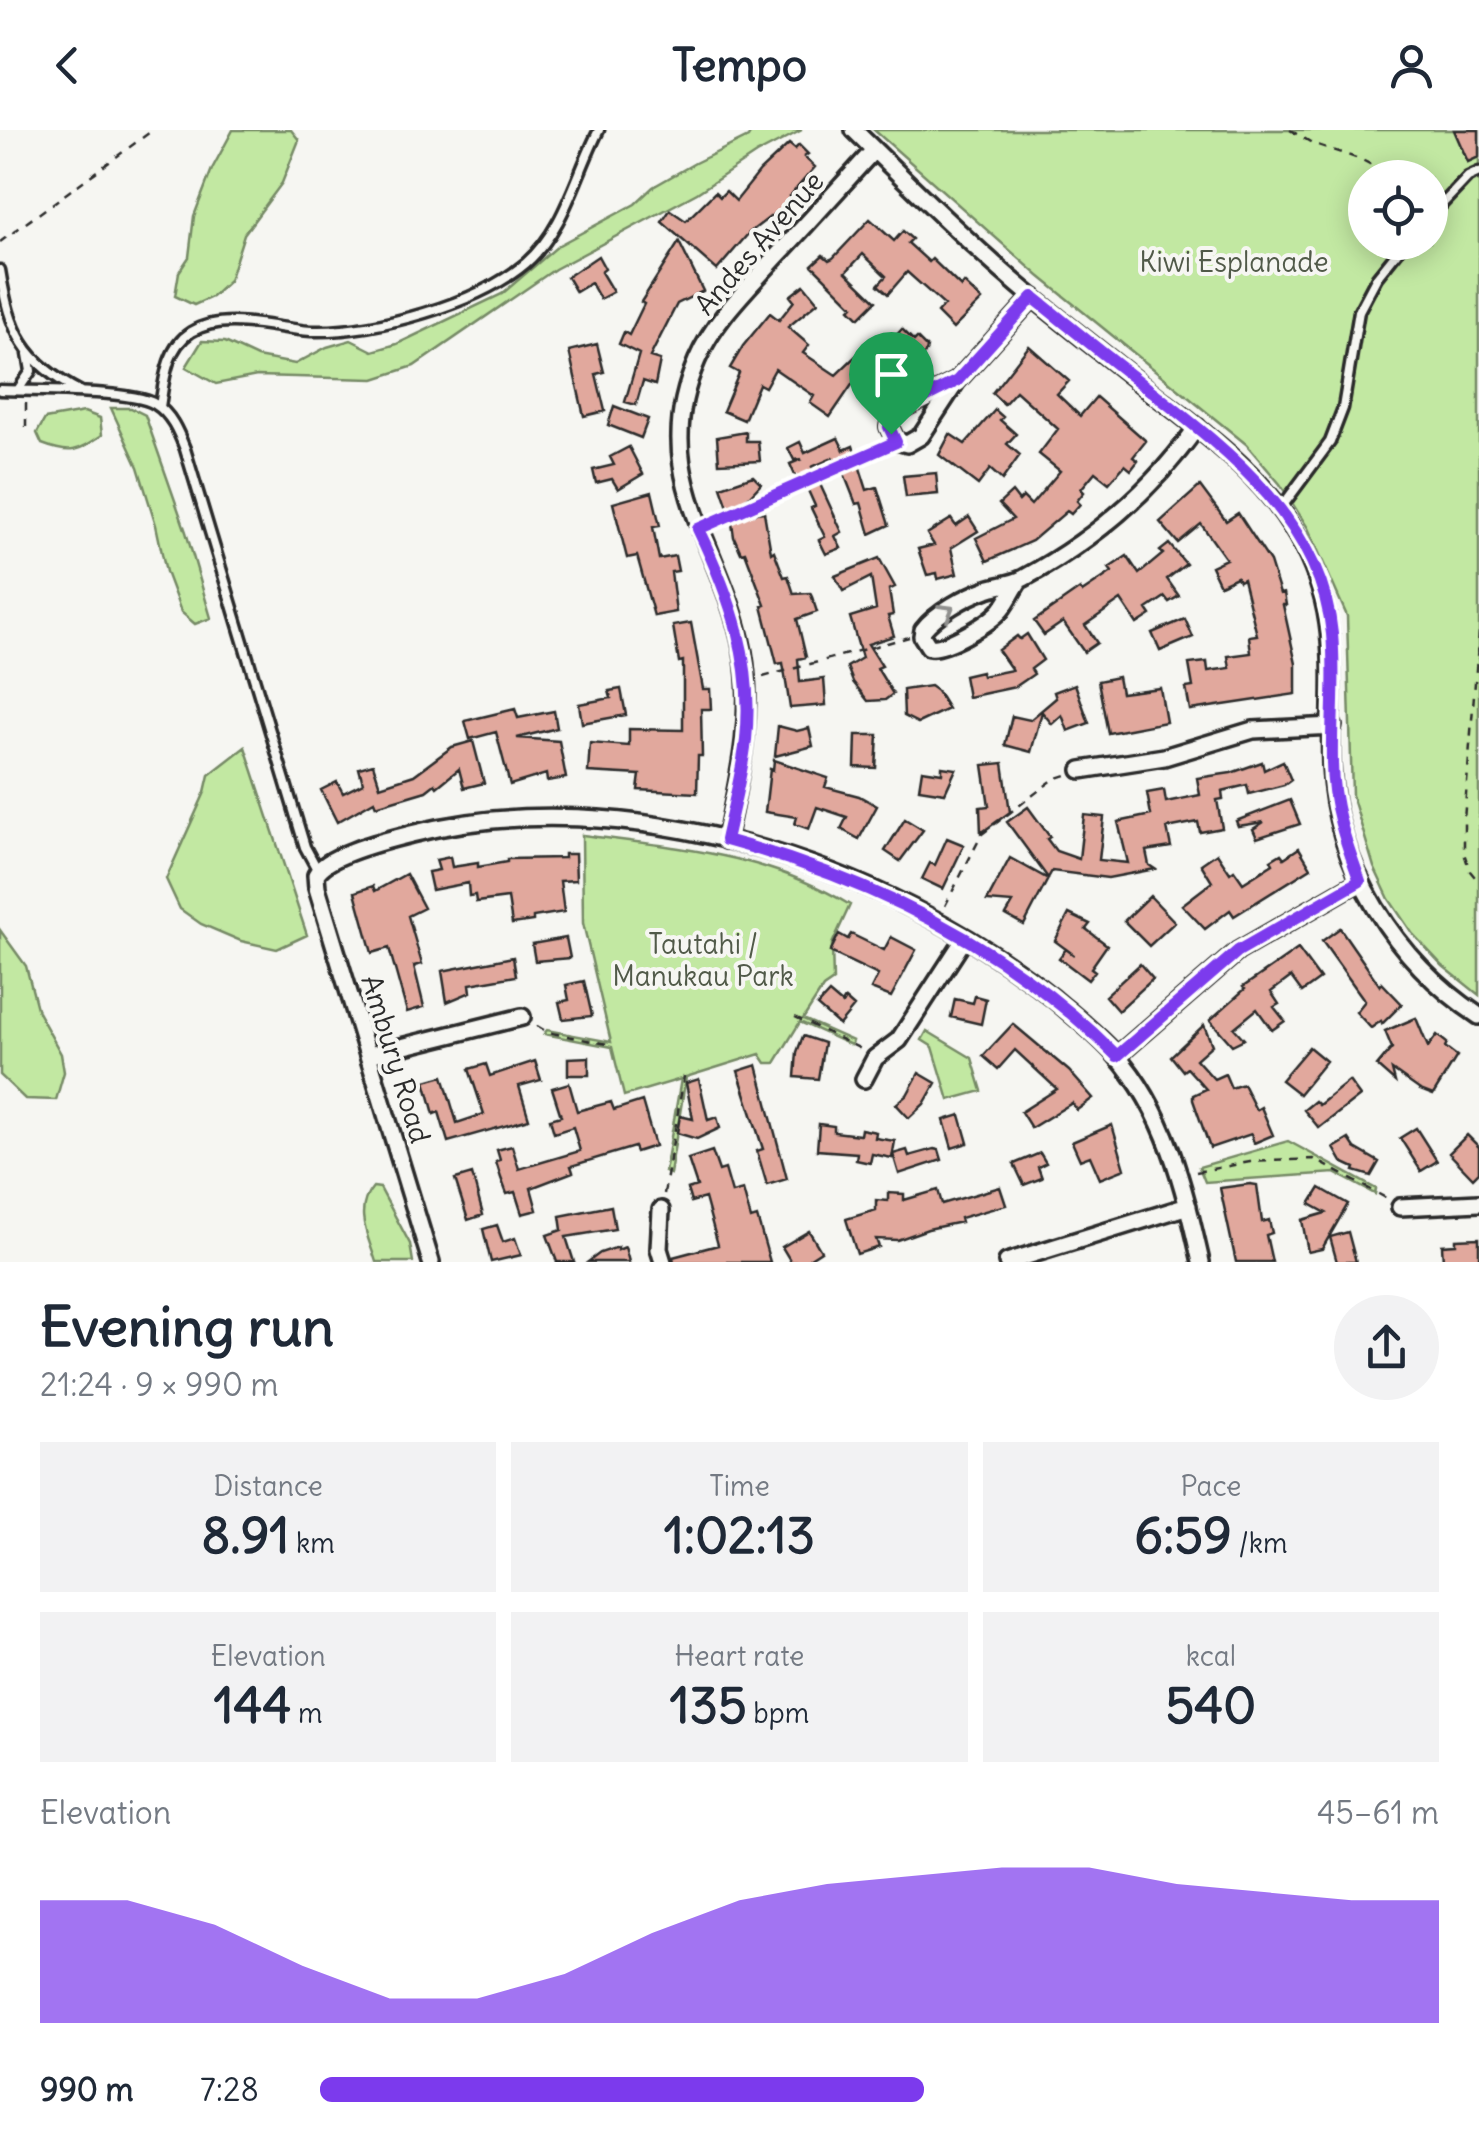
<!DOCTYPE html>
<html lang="en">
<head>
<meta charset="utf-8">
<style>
	:root { --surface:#fff; --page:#f2f2f3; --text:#1f2937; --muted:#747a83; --accent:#7c3aed }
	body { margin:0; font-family:Delius,sans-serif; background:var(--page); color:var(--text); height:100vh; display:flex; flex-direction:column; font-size:38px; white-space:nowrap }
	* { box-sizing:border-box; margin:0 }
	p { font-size:32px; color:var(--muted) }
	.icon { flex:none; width:55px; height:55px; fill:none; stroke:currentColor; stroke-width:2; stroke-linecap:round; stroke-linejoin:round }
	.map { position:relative; height:1132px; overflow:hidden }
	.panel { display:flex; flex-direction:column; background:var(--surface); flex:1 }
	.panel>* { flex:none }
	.tools { position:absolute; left:1348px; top:30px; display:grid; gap:20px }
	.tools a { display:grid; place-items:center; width:100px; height:100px; border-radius:50%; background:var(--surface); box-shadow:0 5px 25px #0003; font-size:50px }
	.pin { position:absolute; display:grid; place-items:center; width:85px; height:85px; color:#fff; margin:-102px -42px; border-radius:50% 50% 50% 0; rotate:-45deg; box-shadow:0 0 10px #0007 }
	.pin .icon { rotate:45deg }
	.round { display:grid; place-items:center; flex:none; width:105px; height:105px; border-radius:52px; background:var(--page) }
	.head { display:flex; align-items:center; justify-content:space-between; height:170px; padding:0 40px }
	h1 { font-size:55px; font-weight:700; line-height:75px }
	.figures { display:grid; grid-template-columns:repeat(3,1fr); gap:15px; height:170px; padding:10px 40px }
	.figures div { display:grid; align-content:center; border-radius:0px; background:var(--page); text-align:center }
	.figures b { font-size:50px; font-weight:700 }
	.figures small { font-size:28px; font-weight:400 }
	.figures p { font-size:28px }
	.chart { height:280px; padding:20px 40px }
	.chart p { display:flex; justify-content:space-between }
	.chart svg { width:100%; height:180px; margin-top:10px; fill:var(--accent); opacity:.7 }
	ul { padding:0 40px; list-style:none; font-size:32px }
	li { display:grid; grid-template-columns:160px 120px 1fr; align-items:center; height:75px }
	li i { height:25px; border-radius:12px; background:var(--accent) }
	header { display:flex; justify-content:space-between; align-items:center; height:130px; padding:0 40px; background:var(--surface); font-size:45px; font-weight:700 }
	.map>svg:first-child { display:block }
	.green { fill:#c2e8a2; stroke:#768a66; stroke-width:2.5; fill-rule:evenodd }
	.building { fill:#e1a89d; stroke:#2b2b2b; stroke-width:2.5 }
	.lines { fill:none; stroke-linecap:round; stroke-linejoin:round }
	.service-casing { stroke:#2b2b2b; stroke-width:15 }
	.minor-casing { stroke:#2b2b2b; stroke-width:22 }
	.path { stroke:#2b2b2b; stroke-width:2.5; stroke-dasharray:8 8; stroke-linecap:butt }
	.service { stroke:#f6f6f2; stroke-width:8 }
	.minor { stroke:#f6f6f2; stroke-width:15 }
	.oneway { stroke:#90908e }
	.route-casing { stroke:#fff; stroke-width:20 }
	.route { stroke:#7c3aed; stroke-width:12 }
	.labels { text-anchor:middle; stroke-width:8; stroke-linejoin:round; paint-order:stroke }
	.street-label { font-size:28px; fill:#2b2b2b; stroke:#f6f6f2 }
	.park-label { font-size:28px; fill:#515a49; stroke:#f6f6f2 }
</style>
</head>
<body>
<header><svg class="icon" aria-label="back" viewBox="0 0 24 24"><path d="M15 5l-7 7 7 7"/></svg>Tempo<svg class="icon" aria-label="person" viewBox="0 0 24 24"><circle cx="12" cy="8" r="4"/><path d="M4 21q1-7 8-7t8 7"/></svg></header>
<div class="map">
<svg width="1479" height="1132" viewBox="0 0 1479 1132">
	<rect width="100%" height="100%" fill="#f6f6f2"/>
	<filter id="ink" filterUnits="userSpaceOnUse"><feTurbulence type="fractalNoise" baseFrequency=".01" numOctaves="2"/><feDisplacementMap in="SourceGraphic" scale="20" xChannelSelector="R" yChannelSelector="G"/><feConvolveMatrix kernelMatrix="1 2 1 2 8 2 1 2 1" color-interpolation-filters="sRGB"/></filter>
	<g filter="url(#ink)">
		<!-- green -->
		<path class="green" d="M233,0H291L299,10L282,53L244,104L229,151L212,167L194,175L175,166L179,142L189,127L194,86L212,39Z
			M752,0H802L756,24L697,63L555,139L414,236L374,249L257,246L216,254L186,237L202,211L225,212L257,227L295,234L327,217L351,210L373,221L397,214L502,164L559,115L635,74L653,57L695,33L748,7Z
			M874,0H1479V865L1443,836L1412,803L1389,769L1374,737L1352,665L1347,486L1308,398L1280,354L1246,314L1039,146ZM1365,48H1430V112H1365Z
			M111,278H131L145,285L186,402L211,488L195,494L181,482L166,442L156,395L138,337Z
			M84,282L100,288L102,305C77,322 71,325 42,314L37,303L45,289Z
			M245,617L307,805L277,819L241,811L201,794L180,779L166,749L205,662L209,645Z
			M582,705C679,718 764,723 850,775L832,814L833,851L823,858L803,889L853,911L851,915L800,892L775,933H766L760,924L686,947L670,1044L665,1042L681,949L624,966L612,917L544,904L547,900L611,912L583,793Z
			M0,800L26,836L38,882L61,924L64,942L56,970L25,969L0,945Z
			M927,901L972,928L982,961L949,970L933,917L922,910Z
			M1288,1011L1376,1059L1375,1064L1335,1043L1205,1052L1199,1037Z
			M373,1057L380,1058L410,1114L413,1132H376C368,1106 353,1080 373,1057Z"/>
		<!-- building -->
		<path class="building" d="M1454,0H1479V27L1468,32Z
			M789,14L795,19L799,15L808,24L804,27L815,37L789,67L793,70L779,86L775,83L749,103L717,140L662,92L670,80L686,91L715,62L720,67L726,61L736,71L760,41Z
			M870,89L894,111L903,101L912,109L908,113L929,132L932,129L961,157L964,153L982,170L953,199L937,183L944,175L907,142L888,164L878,155L886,146L863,124L846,142L876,171L859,188L850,179L853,176L812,135L823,125L829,130L833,128Z
			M679,112L703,161L677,174L650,227L660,230L655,255L643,251L636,275L625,272L639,224L619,214L624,202L629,205L644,174L641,172Z
			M598,126L605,139L601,142L613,162L600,169L591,153L576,162L567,147Z
			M804,155L818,172L788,197L809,215L803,223L836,245L862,220L873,231L902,199L914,211L917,208L927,218L926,222L912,237L900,225L883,241L888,246L875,259L860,243L830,287L810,273L814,266L775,239L765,257L759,254L744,290L723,281L739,243L730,238L743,216L770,183L779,190L794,171L790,166Z
			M597,214L604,242L596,244L605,281L584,286L569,221Z
			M1029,216L1069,251L1057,264L1080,286L1096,267L1146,311L1133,327L1138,331L1131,340L1125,335L1109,353L1095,342L1081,359L1084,362L1077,371L1080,374L1071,384L1067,381L1032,411L987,431L976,408L1013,389L999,374L1012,362L1019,371L1023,367L1031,375L1060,341L1039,324L1058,299L1016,261L1004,274L992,263Z
			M614,276L648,289L641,308L608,295Z
			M995,280L1003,287L1000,290L1016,304L1007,314L1020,325L1002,350L990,339L978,355L939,325L950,304L965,314Z
			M746,302V311H758L760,331L719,333L717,307Z
			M838,308L844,320L853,316L867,360L877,357L889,395L870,404L861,373L856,374L841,336L837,338L833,328L812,337L842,402L835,406L841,418L826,424L819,410L825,407L811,378L815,376L802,347L797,350L790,334L802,329L794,330L788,318L800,312L805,323Z
			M629,317L643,344L618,359L612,349L596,353L593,340L614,335L610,327Z
			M936,343L938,364L906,367L903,346Z
			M753,346L761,354L731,386L721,357Z
			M1200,356L1226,391L1238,383L1270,432L1280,464L1284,463L1286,475H1283L1296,534V564L1190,580L1186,558L1193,557L1189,534L1207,532L1208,541L1230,538L1228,526L1251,523L1249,506L1257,505L1243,449L1239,451L1237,447L1220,455L1211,436L1226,429L1201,394L1178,413L1160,392Z
			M652,362L660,396L653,397L659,429L675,426L678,441L671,442L676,482L654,486L637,426L627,428L613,373Z
			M764,382L771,423L774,421L784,447L788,446L794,464L810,463L812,467L817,482L797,489L806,527L798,529L800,552L824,549L826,575L790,578L783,533L777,534L762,476L765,475L745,422L741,423L734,407L731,386Z
			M969,387L978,401L951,418L957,444L938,449L937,443L927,445L918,419L934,415L927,404L951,389L956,396Z
			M1169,414L1186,434L1167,449L1179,466L1169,472L1165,467L1147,479L1151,485L1137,494L1121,470L1085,495L1097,513L1084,522L1063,492L1044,505L1034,491L1080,459L1082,462L1112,442L1109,438L1127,426L1139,444L1163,424L1160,421Z
			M879,428L895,457L889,460L893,485L888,486L894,506L868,514L882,536L877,538L893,564L885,570L868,571L853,552L847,537L862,528L850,487L876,479L871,447L843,461L835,446Z
			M1185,489L1193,507L1160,521L1152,503Z
			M691,493L703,559H710L711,579H701L702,626H698L697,663L638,660L640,645L588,642L590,613L629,616V599L683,600V531L679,532L673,496Z
			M1027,504L1043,530L1031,539L1034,544L1015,557L968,567L964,546L981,542L982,546L1012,540L998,520L1017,506L1020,509Z
			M1118,547L1121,563L1160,558L1166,592L1108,603L1098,551Z
			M1075,554L1089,593L1068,601L1062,585L1052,594L1042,582L1031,622L1005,615L1012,586L1030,590L1056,568L1054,562Z
			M930,556L937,561L948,579L918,593L904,586L903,560Z
			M621,559L626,585L582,593L579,574L611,568L609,561Z
			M515,579L518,588L554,581L557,598L517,608L559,611L566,648L547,651L546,644L510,655L496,602L470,609L465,591Z
			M778,596L797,601L809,598L813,616L775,626Z
			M856,605H878L876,638L855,637Z
			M473,611L484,653L464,658L459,639L437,657L435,654L426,661L376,676L374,671L337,692L321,660L337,652L343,663L363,653L359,638L373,634L380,656L414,645L452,617Z
			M774,630L828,648L825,657L859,666L877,676L859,709L841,699L847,687L817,677L809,699L795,694L797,687L765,682L770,639L773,640Z
			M1283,631L1291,650L1284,655L1249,664L1247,655L1222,661L1223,669L1217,670L1222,698L1200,702L1198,692L1167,698L1171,717L1146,721L1149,735L1155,739L1108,748L1052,741L1048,748L1007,692L1028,677L1050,707L1047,709L1056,721L1079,729L1084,685L1104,687L1099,730L1128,733L1118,692L1151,685L1147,663L1164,660L1166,672L1200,665L1197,648L1231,643L1262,632L1264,640Z
			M1003,633L1010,682L981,703L980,677L989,676L983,635Z
			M942,637L956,639L945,663L919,659L922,640L942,643Z
			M1290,670L1300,694L1257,708L1253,699L1264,692L1238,696L1236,691Z
			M905,689L923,700L900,731L885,721Z
			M947,708L964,715L943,759L922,749L930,733L935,735Z
			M1299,718L1311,738L1234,786L1230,780L1205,799L1182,775L1212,752L1201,734L1217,723L1230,743L1234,740L1243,753L1273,734L1271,730L1281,724L1284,728Z
			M564,724H575L576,750L560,751L564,782L533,787V791L512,794L508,768L476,772L475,765L469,766L468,753L432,760L428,742L439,740L436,730L450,727L452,737L478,733V737L507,732V729L564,728Z
			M1010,728L1048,749L1024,795L1006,785L1013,773L987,771Z
			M406,744L424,778L408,786L422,834L414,836L424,877L407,882L389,818L372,823L355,762L373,756L375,761Z
			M1150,766L1175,792L1149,816L1124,791Z
			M1069,784L1090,794L1086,799L1107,815L1091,838L1095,841L1088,850L1059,828L1066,819L1074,825L1055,811Z
			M1340,798L1380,856L1382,853L1402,874L1382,894L1381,891L1371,898L1356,882L1365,871L1322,811Z
			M839,804L848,809L851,804L884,820L891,807L916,820L891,867L871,859L878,845L830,822Z
			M566,808L570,828L535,831L532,814Z
			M1298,819L1320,849L1302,862L1291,847L1271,862L1279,874L1274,877L1285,891L1272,900L1257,879L1234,898L1244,909L1232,915L1210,890L1245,859L1243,857Z
			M513,827L516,846L470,854L471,862L447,872L442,841Z
			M1140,834L1153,849L1118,881L1105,866Z
			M584,851L592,886L563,889L559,872L569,870L566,855Z
			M829,863L842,874L845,869L854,877L839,895L817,876Z
			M975,866L986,869L981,894L951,887L955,869L973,873Z
			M1416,888L1428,917L1437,905L1447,913L1445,917L1457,926L1433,965L1420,960L1392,940L1395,952L1377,936L1392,918L1385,901Z
			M1013,894L1069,941L1093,968L1077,980L1072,973L1031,998L1021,982L1057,959L1015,920L998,939L983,926Z
			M1204,895L1212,915L1196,929L1214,949L1225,944L1231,958L1243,954L1256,980L1261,977L1273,1005L1254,1013L1251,1004L1210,1018L1193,970V965L1206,959L1187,938L1183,941L1171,926Z
			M803,906L824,913L818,949L795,947L797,922Z
			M1309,917L1326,931L1299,964L1281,950Z
			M589,927V945H568V928Z
			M535,931L541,950L519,956L529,989L448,1012L439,982L434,984L425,951L443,946L457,993L484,984L469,939L486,934L490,946Z
			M757,935L787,1049L767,1055L757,1021L763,1019L738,941Z
			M919,943L936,953L924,974L909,988L896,974L907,965Z
			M699,949L708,990L717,987L720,998L697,1009L677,1003L680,986L693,989L686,953Z
			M1349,951L1360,966L1319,998L1304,980L1315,971L1319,975Z
			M569,953L577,981L611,972L614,980L642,971L655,1016L636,1022L634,1017L571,1036L573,1042L531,1058L537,1080L522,1084L515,1062L507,1064L501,1048L496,1032L500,1030L497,1020L512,1016L519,1039L580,1021L573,997L554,1003L550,989L561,986L552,958Z
			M960,985L968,1013L952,1018L944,990Z
			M819,994L834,996V1002L860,1005L861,999L876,1002L875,1008L895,1011L892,1028L872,1024L870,1033L856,1030L857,1023L817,1020Z
			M1112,995L1125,1039L1100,1049L1090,1026L1080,1030L1072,1012Z
			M1416,998L1437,1031L1421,1041L1400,1008Z
			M1467,1005L1479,1017V1042L1473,1048L1449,1023Z
			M1349,1009L1355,1018L1379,1032L1371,1046L1354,1041L1355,1038L1342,1032L1334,1018Z
			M934,1019L939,1020L942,1030L899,1044L893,1024L907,1020L909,1026Z
			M712,1021L719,1041L725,1039L732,1063L743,1060L751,1089L757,1087L770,1132H674L673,1127L718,1115L705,1068L691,1072L687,1059L697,1056L688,1029Z
			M1040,1023L1046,1033L1038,1037L1042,1048L1024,1055L1014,1034Z
			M472,1044L483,1085L468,1090L455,1049Z
			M1250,1054L1257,1055L1262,1092L1269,1090L1272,1103L1266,1105L1272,1132H1236L1220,1058Z
			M1000,1057L1006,1075L960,1088L961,1092L928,1099L897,1110L876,1109L879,1117L857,1124L846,1089L876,1080V1070L888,1071V1063L904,1064V1070L938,1060L942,1074Z
			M1320,1058L1348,1074L1322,1119L1308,1122L1302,1090L1326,1083L1310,1074Z
			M611,1076L615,1099L566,1107L574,1132H557L547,1105L562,1100L560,1086Z
			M497,1095L503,1112L515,1108L521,1125L491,1132L483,1099Z
			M809,1101L821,1121L804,1132H791L782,1117Z
			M1348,1102L1356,1132H1337L1330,1107Z
			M1479,1108V1132H1443L1442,1115L1456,1114V1109Z
			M618,1117V1120L625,1117L629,1132H588L600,1123Z"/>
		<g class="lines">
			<defs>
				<path id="service" d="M1430,87L1468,47L1479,42
					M0,140C10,202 23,232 81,262
					M0,260C32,261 132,260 155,274C171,284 178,301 185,319L305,717L318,741
					M18,260L31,241L28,224
					M160,277C164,251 166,218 191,202C225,181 274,199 311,201C374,203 478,174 526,133C565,99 576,44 599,0
					M1281,378L1330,312L1343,278L1359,181L1377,147L1405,112"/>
				<path id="minor" d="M854,0C913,58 972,117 1036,170C1075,202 1115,233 1154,264C1208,306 1264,346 1298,407C1344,488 1328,548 1331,635C1335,736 1396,831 1479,886
					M957,251L898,281L891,288L889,297L896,311L907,314L921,306L957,251L1033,167
					M1019,451C1013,460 1008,471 1001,480C990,493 945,520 929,517L922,506L923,500C936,483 967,466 987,459C1000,455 1013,454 1024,448C1094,410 1151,362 1197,297
					M1081,640L1164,627L1253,600L1333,596
					M726,710C739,648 754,586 743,522C723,414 646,347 697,230C714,190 748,158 776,127C809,92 841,56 874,20
					M369,925L522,887
					M1117,926L1238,821L1360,751
					M864,949L875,928L899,910L965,808
					M1400,1077L1479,1073
					M661,1080L659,1119L663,1132
					M431,1132L317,758L316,745C326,724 388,710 411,704C623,650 886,733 1053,868C1074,886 1096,903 1115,924C1167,982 1184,1058 1201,1132
					M1007,1132L1188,1076"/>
			</defs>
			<!-- service casing -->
			<use href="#service" class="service-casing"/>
			<!-- minor casing -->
			<use href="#minor" class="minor-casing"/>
			<!-- path -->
			<path class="path" d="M1290,0L1312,13L1362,30L1397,48
				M0,112L153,0
				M26,297V272
				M713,393L885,317
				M1479,502L1464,690V723L1470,741L1479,752
				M763,547L909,507
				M945,776L982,704L1054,649L1069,644
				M795,887L861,919
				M537,896L547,902L612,915
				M1196,1042L1250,1032L1314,1029L1386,1068
				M664,1064L684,946"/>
			<!-- service -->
			<use href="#service" class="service"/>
			<!-- minor -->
			<use href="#minor" class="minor"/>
		</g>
		<!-- one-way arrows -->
		<defs><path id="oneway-chevron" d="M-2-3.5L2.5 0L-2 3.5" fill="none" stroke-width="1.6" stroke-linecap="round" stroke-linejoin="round" transform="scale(2.5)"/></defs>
		<use class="oneway" href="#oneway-chevron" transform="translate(947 481) rotate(-31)"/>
	</g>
	<g class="lines" filter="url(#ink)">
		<defs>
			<path id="route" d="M1033,167C1070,197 1108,228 1146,257C1228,321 1321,391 1332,504C1336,547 1331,590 1332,633C1332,674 1346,713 1360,751L1238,821L1117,926C1009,817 873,750 726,710C733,677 742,644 746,610C754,532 731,468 698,399L896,312L889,297L891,288L898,281L957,251Z"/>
		</defs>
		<!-- route casing -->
		<use href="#route" class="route-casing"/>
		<!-- route -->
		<use href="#route" class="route"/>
	</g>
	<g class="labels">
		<!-- street labels -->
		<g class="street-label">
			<text transform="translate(759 113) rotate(-49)" y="10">Andes Avenue</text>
			<text transform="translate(396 929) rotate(73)" y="10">Ambury Road</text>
		</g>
		<!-- park labels -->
		<g class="park-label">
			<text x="1234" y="142">Kiwi Esplanade</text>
			<text x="703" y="824">Tautahi /<tspan x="703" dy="32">Manukau Park</tspan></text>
		</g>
	</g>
</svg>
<div class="tools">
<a><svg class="icon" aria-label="locate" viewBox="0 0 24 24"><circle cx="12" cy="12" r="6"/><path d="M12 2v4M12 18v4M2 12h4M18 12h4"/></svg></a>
</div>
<div class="pin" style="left:891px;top:304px;background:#1e9e55"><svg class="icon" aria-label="arrive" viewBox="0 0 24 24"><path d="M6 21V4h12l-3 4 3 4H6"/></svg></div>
</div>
<section class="panel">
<div class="head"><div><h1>Evening run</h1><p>21:24 · 9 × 990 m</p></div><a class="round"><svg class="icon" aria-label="share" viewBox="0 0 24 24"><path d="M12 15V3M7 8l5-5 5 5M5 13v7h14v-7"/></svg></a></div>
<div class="figures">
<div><p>Distance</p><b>8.91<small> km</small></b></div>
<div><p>Time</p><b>1:02:13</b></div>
<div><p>Pace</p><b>6:59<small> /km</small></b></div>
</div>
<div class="figures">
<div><p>Elevation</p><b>144<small> m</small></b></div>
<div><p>Heart rate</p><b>135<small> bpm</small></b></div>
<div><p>kcal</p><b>540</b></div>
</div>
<div class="chart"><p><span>Elevation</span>45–61 m</p>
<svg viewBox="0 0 160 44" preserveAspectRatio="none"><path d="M0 44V14L10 14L20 20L30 30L40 38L50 38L60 32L70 22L80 14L90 10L100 8L110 6L120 6L130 10L140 12L150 14L160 14V44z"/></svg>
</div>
<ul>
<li><b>990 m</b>7:28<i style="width:54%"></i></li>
</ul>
</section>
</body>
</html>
